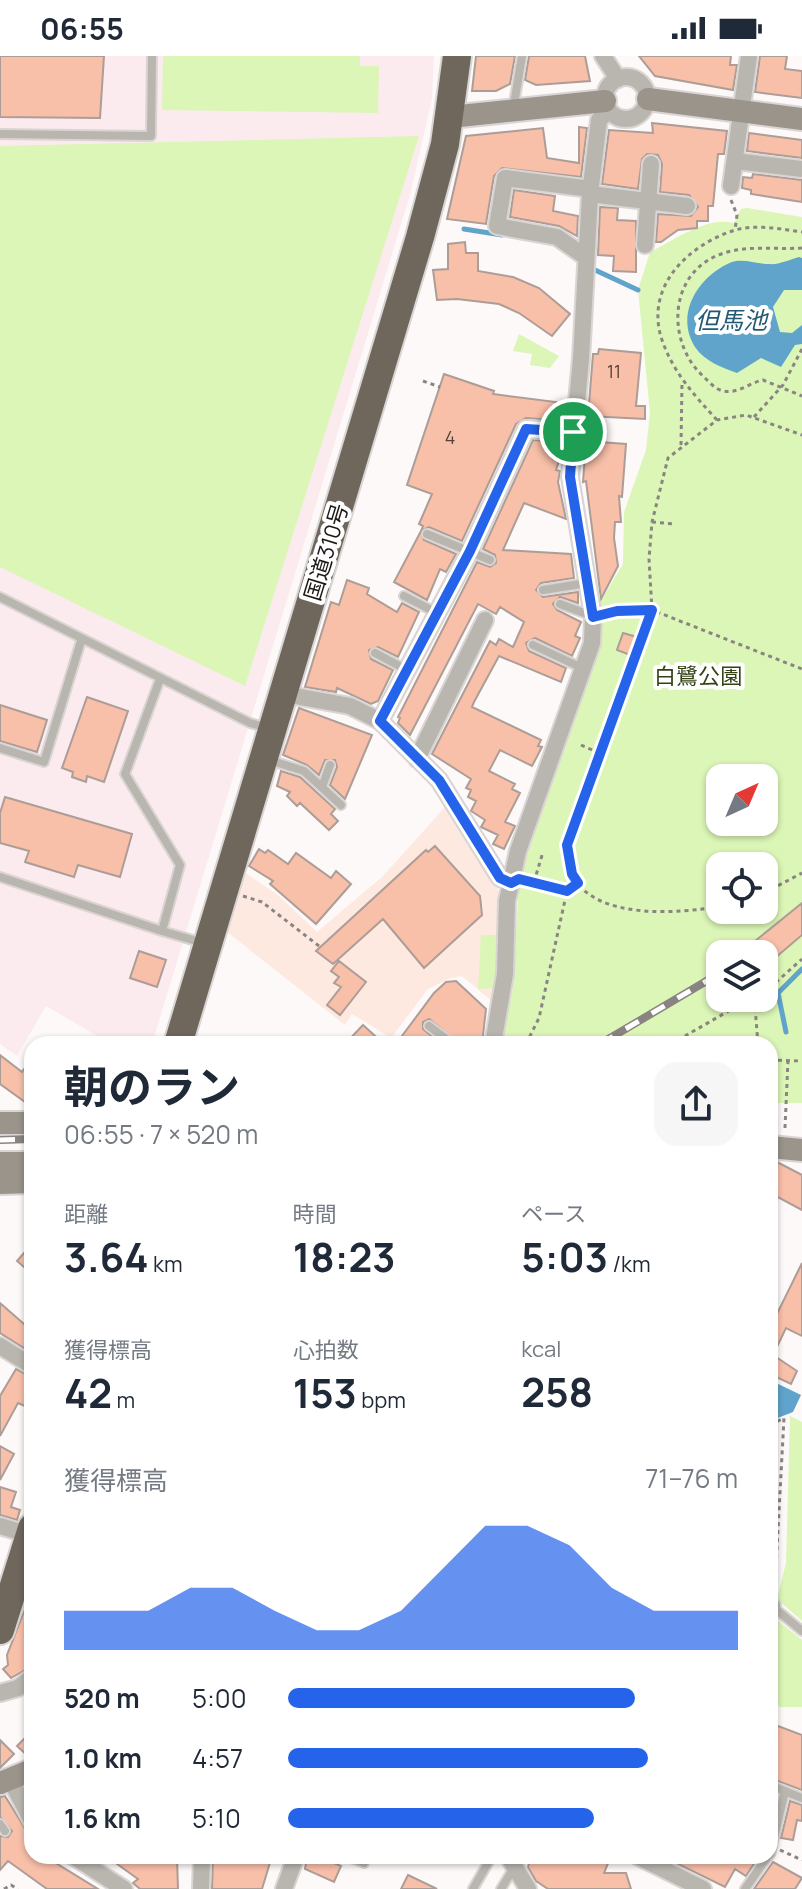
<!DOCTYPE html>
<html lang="ja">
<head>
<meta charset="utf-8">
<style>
	:root { --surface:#fff; --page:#f6f6f7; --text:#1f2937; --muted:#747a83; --accent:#2563eb }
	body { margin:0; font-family:Manrope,"Noto Sans JP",sans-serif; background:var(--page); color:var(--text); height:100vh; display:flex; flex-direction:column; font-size:30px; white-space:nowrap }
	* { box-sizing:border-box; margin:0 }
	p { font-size:26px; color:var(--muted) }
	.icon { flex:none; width:44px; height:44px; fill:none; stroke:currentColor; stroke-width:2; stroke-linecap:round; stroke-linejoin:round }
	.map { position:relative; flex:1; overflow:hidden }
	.panel { position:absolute; left:24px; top:980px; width:754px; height:828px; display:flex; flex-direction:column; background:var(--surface); border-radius:24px; box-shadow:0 2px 6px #0004 }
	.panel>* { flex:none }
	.needle { width:52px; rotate:44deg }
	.tools { position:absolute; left:706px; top:708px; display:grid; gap:16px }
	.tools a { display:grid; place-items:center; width:72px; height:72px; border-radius:16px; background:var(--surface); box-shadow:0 2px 6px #0004; font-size:40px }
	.pin { position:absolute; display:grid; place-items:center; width:68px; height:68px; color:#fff; margin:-34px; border:4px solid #fff; border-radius:50%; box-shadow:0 2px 8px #0007 }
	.round { display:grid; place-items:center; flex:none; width:84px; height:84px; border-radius:24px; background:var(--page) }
	.headline { display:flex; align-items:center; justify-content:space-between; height:136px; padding:0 40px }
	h1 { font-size:44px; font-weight:700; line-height:60px }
	.metrics { display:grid; grid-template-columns:repeat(3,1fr); gap:12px; height:136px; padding:8px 40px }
	.metrics div { display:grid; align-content:center }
	.metrics b { font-size:40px; font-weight:700 }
	.metrics small { font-size:22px; font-weight:400 }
	.metrics p { font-size:22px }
	.chart { height:224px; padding:16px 40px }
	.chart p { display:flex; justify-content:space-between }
	.chart svg { width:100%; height:144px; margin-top:8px; fill:var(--accent); opacity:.7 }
	ul { padding:0 40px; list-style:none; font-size:26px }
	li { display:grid; grid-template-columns:128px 96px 1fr; align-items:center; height:60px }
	li i { height:20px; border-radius:10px; background:var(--accent) }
	.status { display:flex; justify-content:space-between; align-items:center; height:56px; padding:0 40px; background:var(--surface); direction:ltr }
	.status svg { height:22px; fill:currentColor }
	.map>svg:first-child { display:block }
	.built { fill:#fee9e1 }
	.education { fill:#fcebee }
	.green { fill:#dbf6b6; fill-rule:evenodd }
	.water { fill:#60a4cb }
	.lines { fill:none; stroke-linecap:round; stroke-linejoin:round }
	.stream { stroke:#60a4cb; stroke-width:5 }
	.building { fill:#f8bfa9; stroke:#ad9d97; stroke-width:2 }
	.lane-casing { stroke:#d9d5d4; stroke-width:12 }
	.street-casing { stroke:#d9d5d4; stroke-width:20 }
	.secondary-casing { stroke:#d9d5d4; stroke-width:26 }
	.highway-casing { stroke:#d9d5d4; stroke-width:32 }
	.path { stroke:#8a8583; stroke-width:3; stroke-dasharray:4 4; stroke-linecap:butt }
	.lane { stroke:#b9b5af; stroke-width:8 }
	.street { stroke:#b9b5af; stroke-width:16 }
	.secondary { stroke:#9a948b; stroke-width:22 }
	.highway { stroke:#70675c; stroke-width:28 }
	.rail-casing { stroke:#898482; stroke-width:8 }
	.rail { stroke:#fff; stroke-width:5; stroke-dasharray:15; stroke-linecap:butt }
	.route-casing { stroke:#fff; stroke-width:16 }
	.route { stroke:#2563eb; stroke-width:10 }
	.labels { text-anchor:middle; stroke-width:8; stroke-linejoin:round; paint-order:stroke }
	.number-label { font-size:18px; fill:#54423a }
	.street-label { font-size:22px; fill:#1e1815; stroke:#fff }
	.park-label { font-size:22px; fill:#324214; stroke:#fff }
	.water-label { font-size:24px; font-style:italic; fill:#245975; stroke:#fff }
</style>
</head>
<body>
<div class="status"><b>06:55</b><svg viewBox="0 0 49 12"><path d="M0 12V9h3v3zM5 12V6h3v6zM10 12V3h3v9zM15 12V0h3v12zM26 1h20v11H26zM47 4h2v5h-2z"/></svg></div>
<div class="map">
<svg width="802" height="1833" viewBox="0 0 802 1833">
	<rect width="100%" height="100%" fill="#fdf9f8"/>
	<!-- built -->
	<path class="built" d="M446,750L499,835L494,947L462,920L451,922L428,933L391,982L352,958L345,969L227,876L244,816L278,839L317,876L382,821Z"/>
	<!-- education -->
	<path class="education" d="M0,0H434L432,43L410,139L152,988H111L46,950L17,1000L0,988Z"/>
	<!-- green -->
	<path class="green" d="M163,0H360V10H379L378,57L162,54Z
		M419,80L245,630L0,511V90Z
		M747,152L802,161V1047H770V988H501L513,932L519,823L599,586V548L623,508L624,456L646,394L650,357L638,234L650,196C675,184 706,160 734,167L741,153ZM720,722H764V766H720ZM720,810H764V854H720ZM720,898H764V942H720Z
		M519,278L559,300L550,312L530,309L532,298L513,295Z
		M481,879H498L496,932L478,933Z
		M790,1360L802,1366V1565L777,1543L786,1507Z
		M772,1374L777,1375L770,1506V1377Z
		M771,1559L802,1584V1651H780L770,1645Z"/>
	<!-- water -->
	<path class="water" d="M799,201L802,202V234H784L773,251L780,276L792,277L802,269V288L795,289L781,311L761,302L737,317C723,312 704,305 695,291C674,258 699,219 732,206C743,202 757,208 769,208C778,209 789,204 799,201Z
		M770,1324L801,1339L793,1356L770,1365Z"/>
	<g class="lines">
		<!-- stream -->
		<path class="stream" d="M464,173L502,179
			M595,214L638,234
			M786,976L778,937L802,913"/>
	</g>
	<!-- building -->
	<path class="building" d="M0,0H104L100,62L0,61Z
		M476,0H515L510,28L496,35H472Z
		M529,0H585L590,25L536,29L525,24Z
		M639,0H731L730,9H737L733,34L655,20Z
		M760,0H787L785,13L802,15V42L755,36Z
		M652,67L727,75L724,98H718L713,150H708V165H697V172L678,174L661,186H656L658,158L691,160L698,151L689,139L660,136L662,108L658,99L647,98L642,103L638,133L602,128L609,74L653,77Z
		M579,71L587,72L581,121L502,112L494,120L486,168L447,163L466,80L543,72L547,102L579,107Z
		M749,77L802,84V102L747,95Z
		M753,118L802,124V146L751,138V134L742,132L743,121L752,122Z
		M514,134L555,140L553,155L578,160L577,180L559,170L510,161Z
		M600,151L618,152L617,164L636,165V216L613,215L614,200L598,199Z
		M465,186L466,197H478V215L513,221L539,232L570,258L552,280L519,257L499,248L457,243L437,244L433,214L448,213V188Z
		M599,293L641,297L636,350H645V363L588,360L593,298H598Z
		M444,318L494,335L493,338L556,346L553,364L526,362L516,368L462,485L429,471L421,475L423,470L419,468L432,438L407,429Z
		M533,384L560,386L553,403L559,405L556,414L560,415L558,426L566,463L524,447L503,494L571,498L574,522L541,527L536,534L543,541L578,536V547L560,541L553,548L557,554L581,566L575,580L580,582L572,600L535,582L526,587L529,595L566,612L561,626L499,600L474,646L472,651L541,684L538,690L542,691L532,710L500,694L489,715L515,728L512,733L520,737L505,766L515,770L504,793L493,788L498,779L481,771L485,764L471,755L476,745L468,741L471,734L466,732L471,723L432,698L490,585L496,589L499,583L513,591L524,566L500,551L496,558L478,548L410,679L398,667L400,662L398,661L477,506L490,511L496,507L495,499L483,493Z
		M586,385L626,388L622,441L619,440L621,466H615L614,482L618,510L601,543L586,425L583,426Z
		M421,475L424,484L456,498L446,516L440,513L427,544L394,526Z
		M347,524L369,532L367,538L397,556L402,547L419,556L398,601L378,591L369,594L371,603L393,614L378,645L371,648L337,632L336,636L305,631L331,546L339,549Z
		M623,577L637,581L630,599L617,594Z
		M87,641L128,655L104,726L87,720L86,726L72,721L73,716L62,712Z
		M0,649L47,664L37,696L0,685Z
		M299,652L372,679L345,743L330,729L337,711L335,704H325L319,719L307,709L283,699Z
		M281,715L300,721L335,753L331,758L338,765L329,774L300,747L297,750L287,740L290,736L277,730Z
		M5,741L132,778L120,821L78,809L74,821L25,806L29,795L0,787V757Z
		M435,790L480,840L482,859L424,912L383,863L333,908L316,895L426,794L428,796Z
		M259,793L265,797L268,794L288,808L296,797L331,822L336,815L351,828L316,868L270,828L273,825L249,810Z
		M802,847V879L775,902L764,910V898H739Z
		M139,895L166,904L157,931L130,922Z
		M339,905L366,926L340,959L327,949L341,931L334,927L339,921L331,915Z
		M456,925L486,953L482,988H460L429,963L423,966V973L441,988H396L434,937L446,926Z
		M363,969L384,988H345Z
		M0,999L22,1016L24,1013L32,1018V1051L0,1028Z
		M777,1106L802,1119V1154L770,1137V1107Z
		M32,1188V1218L17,1205Z
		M802,1207V1280L786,1272L773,1299L797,1315L791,1328L770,1318V1272Z
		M0,1247L32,1275V1297L0,1277Z
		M16,1313L32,1321V1353L18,1347L0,1380V1340Z
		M0,1390L14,1398L0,1424Z
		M0,1431L16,1436L11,1451L20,1454L17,1464L0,1459Z
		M31,1538L32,1610L11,1622L3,1613L8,1609L7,1599Z
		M770,1667L802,1679V1734L770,1722Z
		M32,1675V1700L29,1701L17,1690Z
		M0,1684L14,1698L0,1712Z
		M5,1740L26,1774L32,1788V1800L54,1806L98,1833H47L8,1805L0,1814V1780L8,1781L12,1775L0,1761V1741Z
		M790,1745L802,1749V1765L797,1764L793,1784L781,1782Z
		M106,1800L177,1801L178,1833H140L133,1827L138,1823Z
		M213,1800H272L262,1833H212Z
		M307,1800H318L341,1810L334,1826L305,1813Z
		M531,1800H597L609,1805L604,1817H626L631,1833H548L536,1825L528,1811Z
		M662,1800H759L746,1820L735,1813L725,1831Z
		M773,1806L802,1822L795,1833H754Z
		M408,1819L437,1833H401Z"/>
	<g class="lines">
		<defs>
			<path id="lane" d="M513,54L522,0
				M0,78L151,80L152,0
				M427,478L490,504
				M543,534L587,527
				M404,540L437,557
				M0,541L250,667L268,672
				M560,548L592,560
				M533,589L582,612
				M375,597L407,614
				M160,623L125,718L180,809L162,875L203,887
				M0,692L44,706L81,585
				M269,704L304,715L341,749
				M322,731L330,709
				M0,821L162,875
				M429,970L453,988
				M772,1550L802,1575
				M770,1729L802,1742
				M0,1768L5,1775
				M770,1798L785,1735
				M346,1800L364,1807
				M473,1833L492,1800
				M501,1833L515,1810
				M745,1833L768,1800"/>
			<path id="street" d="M603,0L618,23
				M605 42a21 21 0 1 1 42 0a21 21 0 1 1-42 0Z
				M735,105L802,113
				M731,130L749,0
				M590,138L687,150
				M645,189L651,108
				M584,200L557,181L497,170L505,122L591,133
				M284,638L350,650L380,665L470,495L526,373L573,376
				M380,665L439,724L500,822L511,827
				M417,703L485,564
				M493,988L505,918L507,845L518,795L592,587L593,561L570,421L581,303L590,138L599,64L608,55
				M0,1290L32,1310
				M0,1470L30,1479
				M770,1548L772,1550
				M0,1637L18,1632L32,1621
				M10,1723L32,1765
				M73,1800L124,1833
				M508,1800L528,1833
				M637,1800L703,1833
				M201,1833L202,1800
				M284,1833L296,1800"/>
			<path id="secondary" d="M648,43L802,63
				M450,61L605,45
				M0,1067H32
				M770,1091L802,1094
				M0,1107H32
				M0,1127L32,1126
				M0,1727L32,1714"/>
			<path id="highway" d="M178,988L420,181L445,88L457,0
				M0,1574L32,1472"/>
		</defs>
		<!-- lane casing -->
		<use href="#lane" class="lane-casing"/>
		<!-- street casing -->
		<use href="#street" class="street-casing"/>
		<!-- secondary casing -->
		<use href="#secondary" class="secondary-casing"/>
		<!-- highway casing -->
		<use href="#highway" class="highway-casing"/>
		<!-- path -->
		<path class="path" d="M731,144L737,159L735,174
			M802,192C774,194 743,188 716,200C667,222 668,288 703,320C709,326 715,333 723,335C738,338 749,327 763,324L802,340
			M423,325L440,331
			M754,361L783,329L802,293
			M717,364C694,339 673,316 662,284C644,231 688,189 735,174C756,168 780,173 802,176
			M681,389L682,326
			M652,466L675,468
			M609,557L652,554L802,613
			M581,689L599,697
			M528,825L567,835
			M534,826L543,796
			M764,837L802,817
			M243,840L262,846L319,890
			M720,850C680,858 595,864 573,820C569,811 569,798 567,789L652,554L649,503L652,466L668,402L717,364L746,359L802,379
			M764,937L802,903
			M718,982L758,984
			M526,988L539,962L567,835L578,827
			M671,988L732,953L755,951
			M758,988L755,951L761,942
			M770,1004L802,1005
			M785,1072L788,1004
			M770,1369L784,1362L776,1511L770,1534
			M780,1794L802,1804
			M4,1833L11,1829L18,1833"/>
		<!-- lane -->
		<use href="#lane" class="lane"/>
		<!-- street -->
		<use href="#street" class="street"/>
		<!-- secondary -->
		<use href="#secondary" class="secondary"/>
		<!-- highway -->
		<use href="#highway" class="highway"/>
		<defs>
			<path id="rail" d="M600,988L720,917
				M0,1084L32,1083"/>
		</defs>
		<!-- rail casing -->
		<use href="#rail" class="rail-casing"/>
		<!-- rail -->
		<use href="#rail" class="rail"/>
	</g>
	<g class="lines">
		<defs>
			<path id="route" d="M526,373L573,376L570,421L593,561L617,555L652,554L567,789L572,818L578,827L567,835L519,823L511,827L500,822L439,724L380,665L470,495Z"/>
		</defs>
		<!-- route casing -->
		<use href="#route" class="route-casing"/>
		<!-- route -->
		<use href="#route" class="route"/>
	</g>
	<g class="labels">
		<!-- number labels -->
		<g class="number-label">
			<text x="614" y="322">11</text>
			<text x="450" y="388">4</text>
		</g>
		<!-- street labels -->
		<g class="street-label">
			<text transform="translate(326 496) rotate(-73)" y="8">国道310号</text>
		</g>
		<!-- park labels -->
		<g class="park-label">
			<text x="698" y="628">白鷺公園</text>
		</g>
		<!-- water labels -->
		<g class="water-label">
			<text x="731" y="273">但馬池</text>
		</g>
	</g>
</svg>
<div class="tools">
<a><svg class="needle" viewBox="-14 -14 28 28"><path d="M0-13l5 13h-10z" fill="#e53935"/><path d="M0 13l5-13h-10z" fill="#747a83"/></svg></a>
<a><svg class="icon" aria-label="locate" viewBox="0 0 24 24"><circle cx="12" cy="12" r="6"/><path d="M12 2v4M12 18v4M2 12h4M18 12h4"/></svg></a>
<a><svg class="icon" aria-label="layers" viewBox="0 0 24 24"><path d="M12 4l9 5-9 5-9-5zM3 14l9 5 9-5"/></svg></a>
</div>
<div class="pin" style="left:573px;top:376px;background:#1e9e55"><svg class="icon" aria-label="arrive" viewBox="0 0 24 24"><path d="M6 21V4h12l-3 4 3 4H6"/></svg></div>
<section class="panel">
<div class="headline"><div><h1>朝のラン</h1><p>06:55 · 7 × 520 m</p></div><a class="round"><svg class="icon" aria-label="share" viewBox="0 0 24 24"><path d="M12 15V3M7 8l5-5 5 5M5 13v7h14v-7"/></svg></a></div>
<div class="metrics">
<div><p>距離</p><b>3.64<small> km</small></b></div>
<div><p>時間</p><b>18:23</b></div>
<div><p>ペース</p><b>5:03<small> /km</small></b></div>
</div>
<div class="metrics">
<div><p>獲得標高</p><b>42<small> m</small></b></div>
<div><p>心拍数</p><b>153<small> bpm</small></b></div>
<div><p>kcal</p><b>258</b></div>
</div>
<div class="chart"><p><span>獲得標高</span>71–76 m</p>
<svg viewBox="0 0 160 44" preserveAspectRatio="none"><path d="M0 44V32L10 32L20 32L30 25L40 25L50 32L60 38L70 38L80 32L90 19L100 6L110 6L120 12L130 25L140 32L150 32L160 32V44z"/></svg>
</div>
<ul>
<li><b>520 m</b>5:00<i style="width:77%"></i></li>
<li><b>1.0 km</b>4:57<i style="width:80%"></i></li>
<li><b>1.6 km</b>5:10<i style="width:68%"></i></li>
</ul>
</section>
</div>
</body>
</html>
